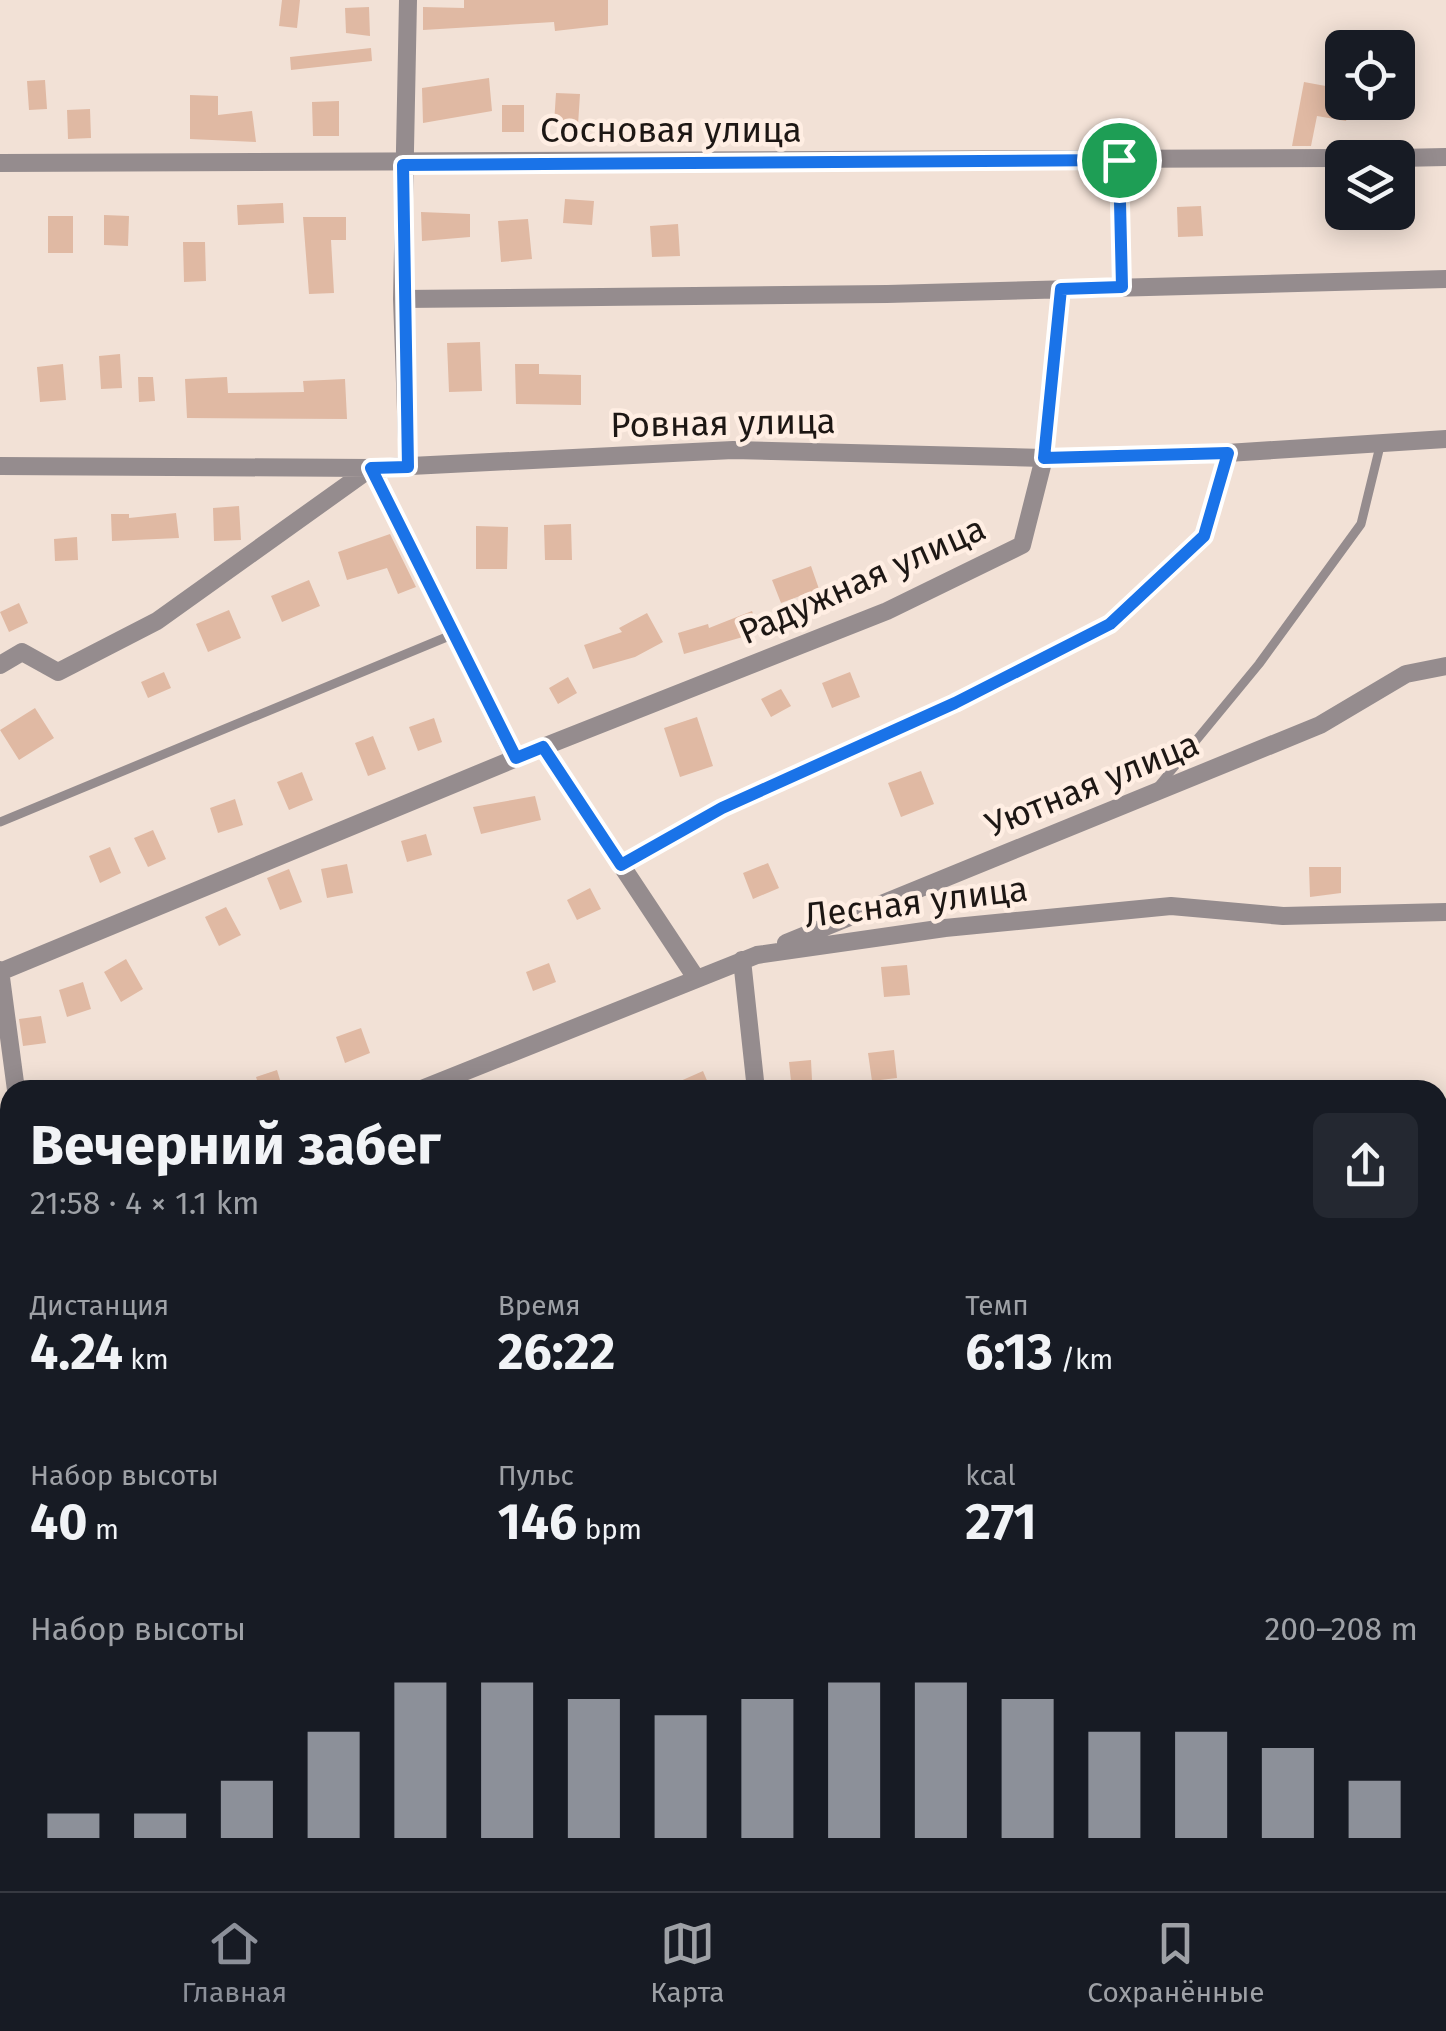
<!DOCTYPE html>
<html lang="ru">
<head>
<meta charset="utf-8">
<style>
	:root { --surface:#171b24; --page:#242831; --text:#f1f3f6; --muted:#9ea1a6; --line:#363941; --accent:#8c9099 }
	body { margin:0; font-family:"Fira Sans",sans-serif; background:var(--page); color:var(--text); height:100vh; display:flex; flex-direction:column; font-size:38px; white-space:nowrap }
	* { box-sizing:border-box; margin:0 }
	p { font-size:32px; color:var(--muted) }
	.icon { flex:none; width:55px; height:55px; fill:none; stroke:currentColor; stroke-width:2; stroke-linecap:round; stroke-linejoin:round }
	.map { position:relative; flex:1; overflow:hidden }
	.sheet { position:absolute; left:0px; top:1080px; width:1448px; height:812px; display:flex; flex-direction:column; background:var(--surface); border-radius:30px 30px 0 0; box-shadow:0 5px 25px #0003 }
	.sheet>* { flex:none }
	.fabs { position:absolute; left:1325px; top:30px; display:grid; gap:20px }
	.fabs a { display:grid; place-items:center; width:90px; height:90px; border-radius:15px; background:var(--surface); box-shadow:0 5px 25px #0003; font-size:50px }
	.pin { position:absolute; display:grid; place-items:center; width:85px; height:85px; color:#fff; margin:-42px; border:5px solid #fff; border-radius:50%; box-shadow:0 2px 10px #0007 }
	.round { display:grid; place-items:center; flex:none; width:105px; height:105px; border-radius:15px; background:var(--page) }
	.summary { display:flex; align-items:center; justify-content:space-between; height:170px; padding:0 30px }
	h1 { font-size:55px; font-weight:700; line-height:75px }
	.stats { display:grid; grid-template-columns:repeat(3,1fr); gap:15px; height:170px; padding:10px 30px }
	.stats div { display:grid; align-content:center }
	.stats b { font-size:50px; font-weight:700 }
	.stats small { font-size:28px; font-weight:400 }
	.stats p { font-size:28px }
	.chart { height:280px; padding:20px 30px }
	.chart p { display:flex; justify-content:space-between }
	.chart svg { width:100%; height:180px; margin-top:10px; stroke:var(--accent); stroke-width:6 }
	.dock { display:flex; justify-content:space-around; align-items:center; height:140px; border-top:2px solid var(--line); background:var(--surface); font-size:28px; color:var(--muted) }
	.dock a { display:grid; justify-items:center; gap:5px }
	.dock .active { color:var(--accent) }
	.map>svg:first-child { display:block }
	.building { fill:#e0b9a3 }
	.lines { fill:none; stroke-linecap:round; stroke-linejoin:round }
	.lane { stroke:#958c8e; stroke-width:9 }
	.street { stroke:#958c8e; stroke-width:18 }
	.route-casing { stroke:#fff; stroke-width:20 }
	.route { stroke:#1a73e8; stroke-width:12 }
	.labels { text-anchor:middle; stroke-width:9; stroke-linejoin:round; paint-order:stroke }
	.street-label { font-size:35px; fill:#1d1714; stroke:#ffeee3 }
</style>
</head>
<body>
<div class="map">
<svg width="1446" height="1891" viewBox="0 0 1446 1891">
	<rect width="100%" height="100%" fill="#f2e1d6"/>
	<!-- building -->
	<path class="building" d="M282,0H300L297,28L279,26Z
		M464,0H608V25L555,31L554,22L423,30V7L464,8Z
		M369,7L370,36L346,33L345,8Z
		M371,48L372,61L291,70L290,57Z
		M489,78L492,111L423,123L422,88Z
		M45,80L47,109L29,110L27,81Z
		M1304,82L1342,89V102H1383V117H1347L1346,121L1317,116L1311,146H1292Z
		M556,93L580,94L578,125L554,124Z
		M190,95L218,96V115L252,111L256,142L190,139Z
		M339,101V136H313L312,102Z
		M502,105H524V132H502Z
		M90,109L91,138L68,139L67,110Z
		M565,199L594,201L592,225L563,223Z
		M283,203L284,223L238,225L237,205Z
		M1201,206L1203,236L1178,237L1177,207Z
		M421,212L470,214V237L422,241Z
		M104,215L129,216L128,246L104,245Z
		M48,216H73V253H48Z
		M303,217H346V240H331L334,293L309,294Z
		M528,219L532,259L501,262L498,221Z
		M678,224L680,256L652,257L650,226Z
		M183,242H205L206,281L184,282Z
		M480,342L482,391L449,392L447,343Z
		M120,354L122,388L101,389L99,356Z
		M63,364L66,400L40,402L37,367Z
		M515,364H539V374L581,375V405L516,404Z
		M138,377H153L155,401L139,402Z
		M227,377L228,393L304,392L303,381L345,379L347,419L187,418L185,379Z
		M239,506L241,540L214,541L213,508Z
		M176,513L179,538L112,541L111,514H129V518Z
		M571,524L572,560H545L544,525Z
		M476,526L508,527L507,569H476Z
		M390,534L416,587L398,594L387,568L347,580L338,552Z
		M77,537L78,560L55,561L54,539Z
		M811,566L819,589L781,603L772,580Z
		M309,580L320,606L282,622L271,596Z
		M19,603L28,623L9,632L0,612Z
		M229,610L241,638L208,652L196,624Z
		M752,611L760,632L684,654L678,633L708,624L709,628Z
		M647,613L663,642L635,657L593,669L584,645L622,632L619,628Z
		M164,672L171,688L148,698L141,682Z
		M850,672L860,697L832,708L822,683Z
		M568,677L577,693L558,704L549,688Z
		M781,689L791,706L771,717L761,699Z
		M35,708L54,738L19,760L0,730Z
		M697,717L713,766L680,777L664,728Z
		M434,718L442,742L418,751L409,727Z
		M373,736L386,769L368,776L355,743Z
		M921,771L934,804L901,817L888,783Z
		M302,772L313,800L289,810L277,782Z
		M535,796L541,820L481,834L473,807Z
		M235,799L243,825L218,833L210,808Z
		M153,830L166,859L148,867L134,838Z
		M426,834L432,855L407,862L401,841Z
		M110,847L121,873L100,883L89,856Z
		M768,863L779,888L753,899L743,873Z
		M347,864L353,893L327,898L321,869Z
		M1309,867H1341V893L1310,897Z
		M289,869L302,902L280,910L267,878Z
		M590,888L601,909L577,920L567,900Z
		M226,907L241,935L219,946L205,917Z
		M126,959L143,989L121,1002L104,972Z
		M549,963L556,982L533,991L526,972Z
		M907,965L910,995L884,997L881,967Z
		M83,982L91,1009L67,1017L59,990Z
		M41,1016L46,1043L23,1046L19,1019Z
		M361,1028L370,1053L345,1063L336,1037Z
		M894,1050L897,1078L872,1081L868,1053Z
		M811,1060L812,1080L791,1081L789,1062Z
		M277,1070L283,1090H260L256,1077Z
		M703,1071L711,1090H660Z"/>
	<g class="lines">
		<!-- lane -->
		<path class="lane" d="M1119,160L1122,287
			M1156,789L1259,664L1361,524L1381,442
			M0,822L454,634
			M621,865L722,808L955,703L1110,624L1204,536L1227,453"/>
		<!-- street -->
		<path class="street" d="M1398,158L1446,157
			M0,163L1342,158
			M402,299L887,294L1446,279
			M0,466L371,468L733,450L1044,458L1227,453L1446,439
			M408,467L402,299L408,0
			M0,665L22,652L58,672L157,621L371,468L515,758
			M543,747L696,978
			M786,943L1320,725L1406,674L1446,666
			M742,960L756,1090
			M0,970L16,1090
			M0,972L543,747L887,611L1022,545L1044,458L1061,289
			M419,1090L757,955L945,928L1171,906L1283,916L1446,912
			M1438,1172L1446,1173
			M0,1239L10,1237
			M1438,1286L1446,1287
			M0,1372H10
			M1438,1525L1446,1526
			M0,1549H10
			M1438,1724L1446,1725
			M128,1882L130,1891
			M296,1891L331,1882"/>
	</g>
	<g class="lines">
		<defs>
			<path id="route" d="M1119,160L1122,287L1061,289L1044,458L1228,453L1204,536L1110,624L955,703L722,808L621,865L543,747L516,758L371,468L408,467L403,165Z"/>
		</defs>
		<!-- route casing -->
		<use href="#route" class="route-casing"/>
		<!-- route -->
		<use href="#route" class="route"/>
	</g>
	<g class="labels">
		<!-- street labels -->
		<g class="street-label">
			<text x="671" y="142">Сосновая улица</text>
			<text transform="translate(723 423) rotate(-1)" y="12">Ровная улица</text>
			<text transform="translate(862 580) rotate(-24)" y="12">Радужная улица</text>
			<text transform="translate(1092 784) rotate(-22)" y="12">Уютная улица</text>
			<text transform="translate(916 902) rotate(-7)" y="12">Лесная улица</text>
		</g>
	</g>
</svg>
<div class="fabs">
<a><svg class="icon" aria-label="locate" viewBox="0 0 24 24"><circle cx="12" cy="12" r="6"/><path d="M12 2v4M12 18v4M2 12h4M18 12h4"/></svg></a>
<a><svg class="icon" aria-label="layers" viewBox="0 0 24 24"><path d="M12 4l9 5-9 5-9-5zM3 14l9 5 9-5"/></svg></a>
</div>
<div class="pin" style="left:1119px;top:160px;background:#1e9e55"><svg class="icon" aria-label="arrive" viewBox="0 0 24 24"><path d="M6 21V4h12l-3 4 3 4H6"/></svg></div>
<section class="sheet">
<div class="summary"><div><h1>Вечерний забег</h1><p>21:58 · 4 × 1.1 km</p></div><a class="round"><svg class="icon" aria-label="share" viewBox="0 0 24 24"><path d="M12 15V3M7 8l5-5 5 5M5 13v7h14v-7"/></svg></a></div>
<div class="stats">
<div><p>Дистанция</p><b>4.24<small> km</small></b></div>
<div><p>Время</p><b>26:22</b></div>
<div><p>Темп</p><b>6:13<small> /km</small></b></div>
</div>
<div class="stats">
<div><p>Набор высоты</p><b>40<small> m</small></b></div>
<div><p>Пульс</p><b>146<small> bpm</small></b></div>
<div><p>kcal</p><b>271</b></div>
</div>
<div class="chart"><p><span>Набор высоты</span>200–208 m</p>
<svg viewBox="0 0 160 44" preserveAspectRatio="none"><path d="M5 44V38M15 44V38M25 44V30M35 44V18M45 44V6M55 44V6M65 44V10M75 44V14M85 44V10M95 44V6M105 44V6M115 44V10M125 44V18M135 44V18M145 44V22M155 44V30"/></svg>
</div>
</section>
</div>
<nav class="dock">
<a class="active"><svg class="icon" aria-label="home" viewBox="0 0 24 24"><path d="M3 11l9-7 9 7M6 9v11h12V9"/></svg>Главная</a>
<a><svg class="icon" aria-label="map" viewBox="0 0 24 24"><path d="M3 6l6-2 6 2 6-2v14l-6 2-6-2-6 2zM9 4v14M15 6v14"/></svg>Карта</a>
<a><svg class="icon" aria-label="saved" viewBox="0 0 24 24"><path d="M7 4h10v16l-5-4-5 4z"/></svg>Сохранённые</a>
</nav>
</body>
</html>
